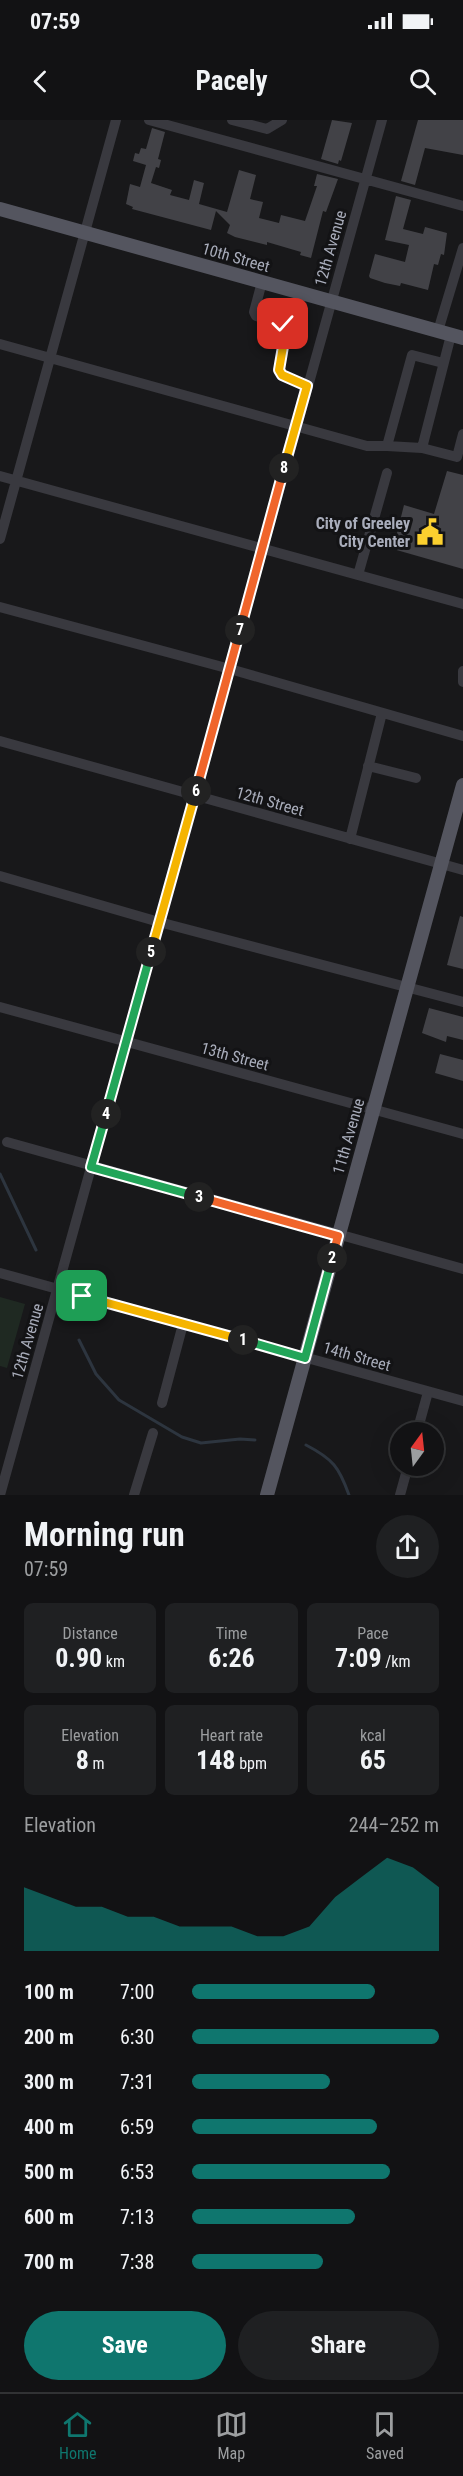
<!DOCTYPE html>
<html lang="en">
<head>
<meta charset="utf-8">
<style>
	:root { --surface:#121214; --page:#1f2022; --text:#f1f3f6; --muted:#9c9ea0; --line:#313234; --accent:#0f766e }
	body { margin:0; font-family:"Roboto Condensed",sans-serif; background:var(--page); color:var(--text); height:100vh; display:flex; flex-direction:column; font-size:22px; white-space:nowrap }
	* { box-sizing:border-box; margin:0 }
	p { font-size:20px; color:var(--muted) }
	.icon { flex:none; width:33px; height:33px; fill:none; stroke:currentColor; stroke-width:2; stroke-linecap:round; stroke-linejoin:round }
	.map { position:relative; height:1375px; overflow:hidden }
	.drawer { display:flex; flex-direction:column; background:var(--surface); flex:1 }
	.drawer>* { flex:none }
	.needle { width:39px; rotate:15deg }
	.buttons { position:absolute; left:390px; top:1302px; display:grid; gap:12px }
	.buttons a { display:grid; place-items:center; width:54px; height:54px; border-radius:50%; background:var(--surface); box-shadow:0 6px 24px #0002,0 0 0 2px var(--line); font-size:30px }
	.pin { position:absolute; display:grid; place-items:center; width:51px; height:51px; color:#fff; margin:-26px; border-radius:12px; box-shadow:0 3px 9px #0006 }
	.km { position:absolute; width:30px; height:30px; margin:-15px; border-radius:50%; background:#222; color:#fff; font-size:16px; line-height:30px; text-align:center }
	.round { display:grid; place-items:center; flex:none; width:63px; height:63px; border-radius:32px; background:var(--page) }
	.headline { display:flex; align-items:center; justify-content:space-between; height:102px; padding:0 24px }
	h1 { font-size:33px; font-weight:700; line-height:45px }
	.stats { display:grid; grid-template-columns:repeat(3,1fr); gap:9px; height:102px; padding:6px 24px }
	.stats div { display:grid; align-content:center; border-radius:9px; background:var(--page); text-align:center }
	.stats b { font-size:26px; font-weight:700 }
	.stats small { font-size:16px; font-weight:400 }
	.stats p { font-size:16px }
	.chart { height:168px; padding:12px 24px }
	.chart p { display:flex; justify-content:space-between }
	.chart svg { width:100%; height:108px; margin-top:6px; fill:var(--accent); opacity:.7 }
	.action { display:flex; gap:12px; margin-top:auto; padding:12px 24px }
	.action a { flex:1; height:69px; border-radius:36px; background:var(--accent); color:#fff; font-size:24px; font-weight:700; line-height:69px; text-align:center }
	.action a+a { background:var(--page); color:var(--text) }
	ul { padding:0 24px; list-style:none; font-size:20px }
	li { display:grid; grid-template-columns:96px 72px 1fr; align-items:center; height:45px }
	li i { height:15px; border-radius:8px; background:var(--accent) }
	.status { display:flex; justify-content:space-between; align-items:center; height:42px; padding:0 30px; background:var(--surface); direction:ltr }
	.status svg { height:16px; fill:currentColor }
	header { display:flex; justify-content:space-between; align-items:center; height:78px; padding:0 24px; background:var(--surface); font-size:27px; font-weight:700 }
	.tab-bar { display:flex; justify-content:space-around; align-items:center; height:84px; border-top:2px solid var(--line); background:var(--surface); font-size:16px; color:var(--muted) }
	.tab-bar a { display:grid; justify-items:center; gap:3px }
	.tab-bar .on { color:var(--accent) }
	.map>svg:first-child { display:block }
	.green { fill:#1f2922 }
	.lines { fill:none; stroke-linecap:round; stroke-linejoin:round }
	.stream { stroke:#2d353f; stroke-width:3 }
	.building { fill:#424247 }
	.minor { stroke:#39393f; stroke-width:10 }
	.major { stroke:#54555f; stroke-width:14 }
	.split-1-casing { stroke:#fff; stroke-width:12 }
	.split-2-casing { stroke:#fff; stroke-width:12 }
	.split-3-casing { stroke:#fff; stroke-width:12 }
	.split-4-casing { stroke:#fff; stroke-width:12 }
	.split-5-casing { stroke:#fff; stroke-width:12 }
	.split-6-casing { stroke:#fff; stroke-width:12 }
	.split-7-casing { stroke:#fff; stroke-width:12 }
	.split-8-casing { stroke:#fff; stroke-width:12 }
	.split-9-casing { stroke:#fff; stroke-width:12 }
	.split-1 { stroke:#f5b400; stroke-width:8 }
	.split-2 { stroke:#22a559; stroke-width:8 }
	.split-3 { stroke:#f0652b; stroke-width:8 }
	.split-4 { stroke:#22a559; stroke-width:8 }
	.split-5 { stroke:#22a559; stroke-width:8 }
	.split-6 { stroke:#f5b400; stroke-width:8 }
	.split-7 { stroke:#f0652b; stroke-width:8 }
	.split-8 { stroke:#f0652b; stroke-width:8 }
	.split-9 { stroke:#f5b400; stroke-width:8 }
	.labels { text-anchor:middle; stroke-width:6; stroke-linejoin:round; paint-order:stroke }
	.street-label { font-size:16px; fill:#a9adbb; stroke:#131315 }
	.poi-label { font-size:16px; font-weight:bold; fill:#a9adbb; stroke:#131315; text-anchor:end }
</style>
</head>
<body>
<div class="status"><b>07:59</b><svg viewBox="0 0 49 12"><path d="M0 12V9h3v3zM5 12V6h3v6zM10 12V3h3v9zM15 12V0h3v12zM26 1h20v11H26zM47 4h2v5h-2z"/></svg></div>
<header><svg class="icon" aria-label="back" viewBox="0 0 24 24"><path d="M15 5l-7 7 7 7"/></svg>Pacely<svg class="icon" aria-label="search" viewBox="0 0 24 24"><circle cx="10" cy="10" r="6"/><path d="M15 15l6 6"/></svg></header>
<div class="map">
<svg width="463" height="1375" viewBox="0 0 463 1375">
	<rect width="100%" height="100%" fill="#18181a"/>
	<!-- green -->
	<path class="green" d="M0,1177L25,1184L7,1248L0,1246Z"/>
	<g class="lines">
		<!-- stream -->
		<path class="stream" d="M0,1054L36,1130
			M79,1220L96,1254L119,1280L182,1317L201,1323L240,1319L255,1320
			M306,1325C333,1339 339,1347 349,1375"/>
	</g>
	<!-- building -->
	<path class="building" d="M332,0L352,3L341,41L339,40L338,44L321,39Z
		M418,0H463V35L425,28L415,65L401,61Z
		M152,8L165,12L158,39L161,40L159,48L156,47L151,63L172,70L170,75L189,80L194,60L204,63L199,84L227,92L239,50L256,55L250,79L263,82L259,98L279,103L281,95L305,101L317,66H314L317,54L338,59L326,92L323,91L311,138L300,135L301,132L267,122V125L235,117L227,113L230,105L216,91L211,110L132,89L133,87L126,84L130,64L140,67L146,45L133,41L135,33L139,34L141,28L146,29Z
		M396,76L411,80L403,109L423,114L425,107L447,113L444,135L441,134L438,145L434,144L428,170L401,163L400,166L385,163L370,158L369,156L375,134L405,142L409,125L385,120Z
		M447,351L463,355V449L393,429L404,385L434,394Z
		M460,796L463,797V849L447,845Z
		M429,888L463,897V920L447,916L446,922L422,913Z
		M440,934L463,940V961L435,953Z"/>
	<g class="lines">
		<!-- minor -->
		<path class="minor" d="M149,0L463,86
			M232,0L267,9L282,0
			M262,162L254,192L256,196L283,204L286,209L279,250L282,255L307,265
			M438,211L463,128
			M0,224L367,326H387L412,235L443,243
			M387,326L422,328L451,215
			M422,328L457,337L463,314
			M0,356L463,484
			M0,419L116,0
			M358,455L387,353
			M0,487L230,549L463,616
			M463,551V562
			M0,621L463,750
			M368,646L416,658
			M350,719L382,593
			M0,756L159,802L463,882
			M0,887L463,1014
			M7,1022L463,1149
			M0,1153L463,1281
			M162,1283L183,1204
			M417,1312L428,1272
			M0,1375L382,0
			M134,1375L153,1313
			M400,1375L408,1346"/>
		<!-- major -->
		<path class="major" d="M0,89L463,218
			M267,1375L463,665"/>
	</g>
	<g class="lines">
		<defs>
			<path id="split-1" d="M82,1176L243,1220"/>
			<path id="split-2" d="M243,1220L305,1238L332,1138"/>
			<path id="split-3" d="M199,1077L338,1116L332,1138"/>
			<path id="split-4" d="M106,994L91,1047L199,1077"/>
			<path id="split-5" d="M106,994L151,832"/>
			<path id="split-6" d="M151,832L196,671"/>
			<path id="split-7" d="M196,671L240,510"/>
			<path id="split-8" d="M240,510L284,348"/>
			<path id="split-9" d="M283,204L286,209L279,250L282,255L307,266L284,348"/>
		</defs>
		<!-- split-1 casing -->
		<use href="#split-1" class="split-1-casing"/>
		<!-- split-2 casing -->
		<use href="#split-2" class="split-2-casing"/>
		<!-- split-3 casing -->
		<use href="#split-3" class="split-3-casing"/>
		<!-- split-4 casing -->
		<use href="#split-4" class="split-4-casing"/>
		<!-- split-5 casing -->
		<use href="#split-5" class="split-5-casing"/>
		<!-- split-6 casing -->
		<use href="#split-6" class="split-6-casing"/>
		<!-- split-7 casing -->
		<use href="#split-7" class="split-7-casing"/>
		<!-- split-8 casing -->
		<use href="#split-8" class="split-8-casing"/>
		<!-- split-9 casing -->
		<use href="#split-9" class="split-9-casing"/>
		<!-- split-1 -->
		<use href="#split-1" class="split-1"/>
		<!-- split-2 -->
		<use href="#split-2" class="split-2"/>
		<!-- split-3 -->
		<use href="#split-3" class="split-3"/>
		<!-- split-4 -->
		<use href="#split-4" class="split-4"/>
		<!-- split-5 -->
		<use href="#split-5" class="split-5"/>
		<!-- split-6 -->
		<use href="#split-6" class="split-6"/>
		<!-- split-7 -->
		<use href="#split-7" class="split-7"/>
		<!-- split-8 -->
		<use href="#split-8" class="split-8"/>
		<!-- split-9 -->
		<use href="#split-9" class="split-9"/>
	</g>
	<!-- icons -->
	<defs>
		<symbol id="civic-bare" viewBox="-9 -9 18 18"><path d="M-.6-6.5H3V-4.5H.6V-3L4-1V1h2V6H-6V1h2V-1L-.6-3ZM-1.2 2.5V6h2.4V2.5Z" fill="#fbd02f" stroke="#131315" stroke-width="2.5" paint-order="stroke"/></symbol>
	</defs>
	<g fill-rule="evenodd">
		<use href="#civic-bare" x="411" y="393" width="38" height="38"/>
	</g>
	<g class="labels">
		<!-- street labels -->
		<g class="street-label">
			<text transform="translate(330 128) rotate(-74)" y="6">12th Avenue</text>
			<text transform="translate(236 137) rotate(16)" y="6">10th Street</text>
			<text transform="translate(270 681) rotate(16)" y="6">12th Street</text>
			<text transform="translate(235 936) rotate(15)" y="6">13th Street</text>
			<text transform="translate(348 1016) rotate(-74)" y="6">11th Avenue</text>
			<text transform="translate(27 1221) rotate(-74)" y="6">12th Avenue</text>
			<text transform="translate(357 1236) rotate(16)" y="6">14th Street</text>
		</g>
		<!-- poi labels -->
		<g class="poi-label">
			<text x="410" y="409">City of Greeley<tspan x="410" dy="18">City Center</tspan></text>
		</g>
	</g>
</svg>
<div class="buttons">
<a><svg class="needle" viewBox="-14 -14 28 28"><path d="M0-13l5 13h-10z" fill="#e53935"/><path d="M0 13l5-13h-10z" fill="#9c9ea0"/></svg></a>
</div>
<div class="pin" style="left:82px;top:1176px;background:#1e9e55"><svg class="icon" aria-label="arrive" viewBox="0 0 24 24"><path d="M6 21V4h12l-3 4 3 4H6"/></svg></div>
<div class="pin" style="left:283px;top:204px;background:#d93025"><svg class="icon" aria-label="check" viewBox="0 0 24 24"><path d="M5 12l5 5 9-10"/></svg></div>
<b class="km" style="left:243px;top:1220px">1</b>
<b class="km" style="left:332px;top:1138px">2</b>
<b class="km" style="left:199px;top:1077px">3</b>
<b class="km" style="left:106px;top:994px">4</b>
<b class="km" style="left:151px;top:832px">5</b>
<b class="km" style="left:196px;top:671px">6</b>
<b class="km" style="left:240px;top:510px">7</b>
<b class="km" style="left:284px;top:348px">8</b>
</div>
<section class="drawer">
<div class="headline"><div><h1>Morning run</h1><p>07:59</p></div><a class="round"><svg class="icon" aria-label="share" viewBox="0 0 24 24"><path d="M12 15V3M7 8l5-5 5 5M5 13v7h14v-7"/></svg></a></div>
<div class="stats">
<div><p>Distance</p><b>0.90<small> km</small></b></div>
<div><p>Time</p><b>6:26</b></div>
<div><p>Pace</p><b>7:09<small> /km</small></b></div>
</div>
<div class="stats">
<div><p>Elevation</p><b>8<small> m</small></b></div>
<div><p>Heart rate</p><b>148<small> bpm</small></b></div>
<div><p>kcal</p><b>65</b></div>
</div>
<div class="chart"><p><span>Elevation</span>244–252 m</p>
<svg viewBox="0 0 160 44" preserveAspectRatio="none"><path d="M0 44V18L10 22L20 26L30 26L40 30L50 30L60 34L70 34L80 34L90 38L100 38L110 34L120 22L130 14L140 6L150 10L160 18V44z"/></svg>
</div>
<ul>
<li><b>100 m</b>7:00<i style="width:74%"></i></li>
<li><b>200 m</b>6:30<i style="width:100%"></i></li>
<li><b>300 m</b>7:31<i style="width:56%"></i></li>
<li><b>400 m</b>6:59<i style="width:75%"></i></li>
<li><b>500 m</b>6:53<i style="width:80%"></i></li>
<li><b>600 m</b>7:13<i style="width:66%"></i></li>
<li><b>700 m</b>7:38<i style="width:53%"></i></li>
</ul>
<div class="action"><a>Save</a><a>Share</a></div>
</section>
<nav class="tab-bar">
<a class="on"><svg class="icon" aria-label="home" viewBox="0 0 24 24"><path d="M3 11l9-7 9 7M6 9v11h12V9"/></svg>Home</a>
<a><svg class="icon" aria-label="map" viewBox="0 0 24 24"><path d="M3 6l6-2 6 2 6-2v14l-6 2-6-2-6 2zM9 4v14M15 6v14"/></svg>Map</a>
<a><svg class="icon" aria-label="saved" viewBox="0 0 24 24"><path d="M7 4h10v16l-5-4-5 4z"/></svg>Saved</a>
</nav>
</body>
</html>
